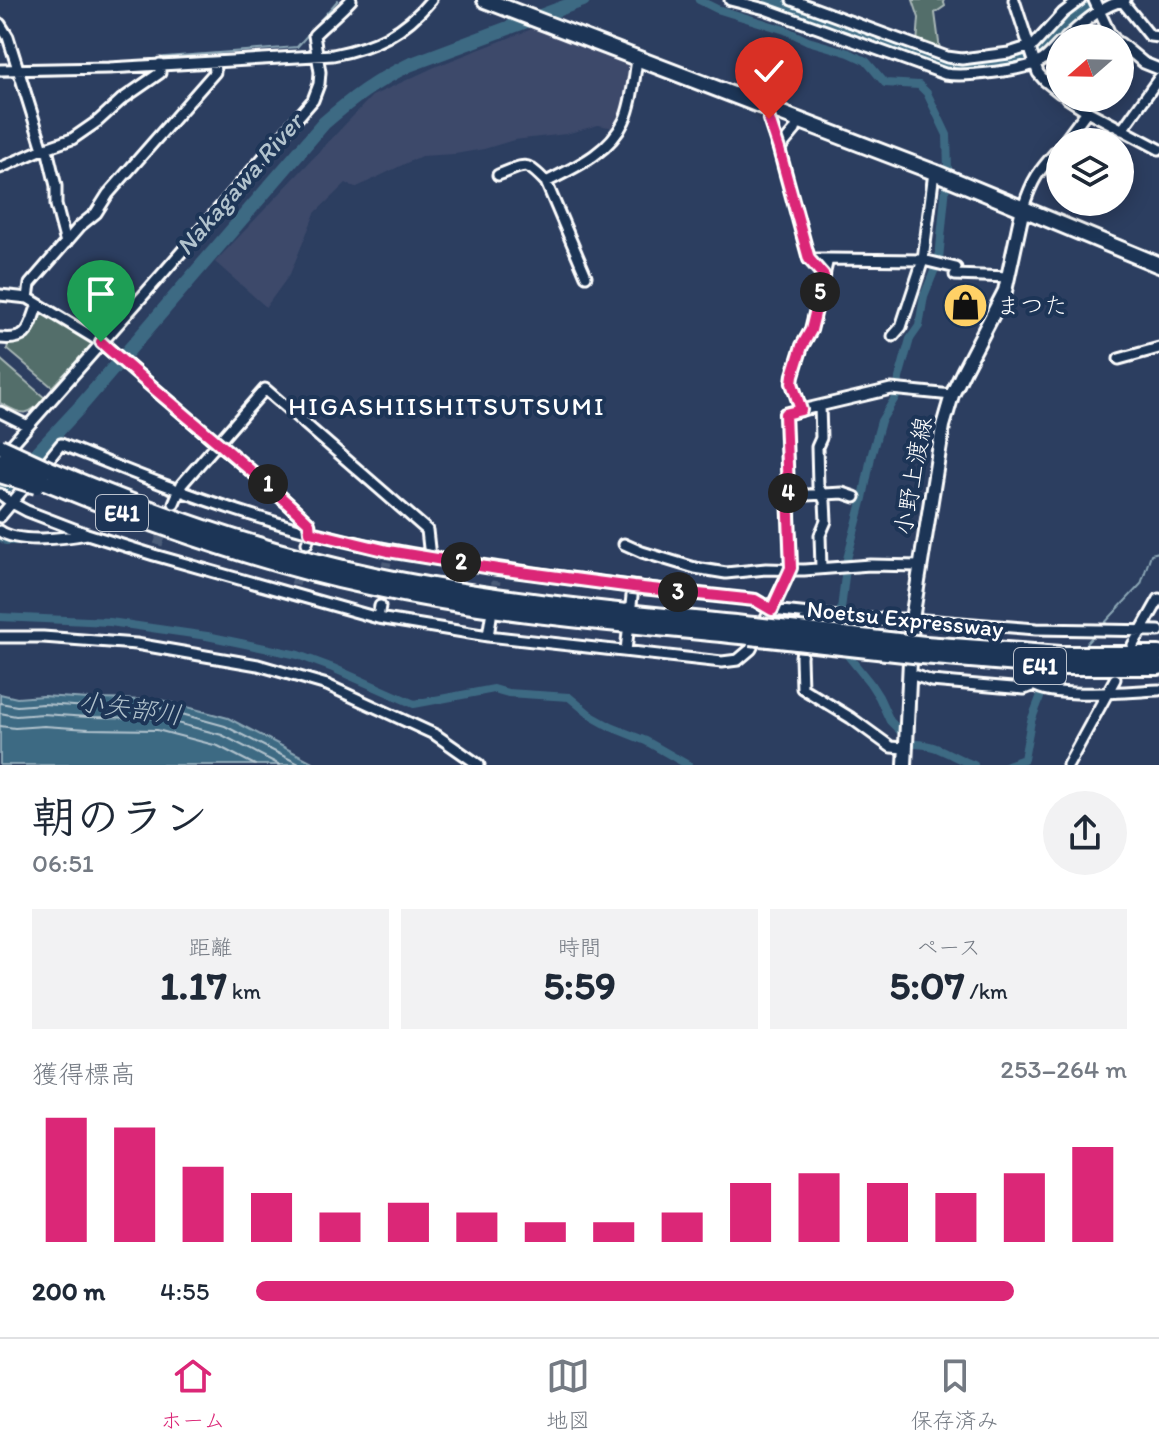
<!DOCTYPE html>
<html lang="ja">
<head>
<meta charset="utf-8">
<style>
	:root { --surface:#fff; --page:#f2f2f3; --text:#1f2937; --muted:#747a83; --line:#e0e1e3; --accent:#db2777 }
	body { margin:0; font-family:Itim,"Klee One",sans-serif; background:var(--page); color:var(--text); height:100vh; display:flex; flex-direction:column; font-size:30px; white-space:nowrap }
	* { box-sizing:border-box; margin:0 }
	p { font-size:26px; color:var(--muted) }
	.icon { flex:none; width:44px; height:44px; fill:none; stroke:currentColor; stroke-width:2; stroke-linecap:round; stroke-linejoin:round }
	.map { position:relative; height:765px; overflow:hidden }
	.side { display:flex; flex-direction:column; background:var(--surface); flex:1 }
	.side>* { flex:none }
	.needle { width:52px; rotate:250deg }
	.controls { position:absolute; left:1046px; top:24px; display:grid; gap:16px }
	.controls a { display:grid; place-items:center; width:88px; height:88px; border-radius:50%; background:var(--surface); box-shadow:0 4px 20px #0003; font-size:40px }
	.pin { position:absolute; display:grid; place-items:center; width:68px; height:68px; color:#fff; margin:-82px -34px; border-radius:50% 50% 50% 0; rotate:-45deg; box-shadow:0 0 8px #0007 }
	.pin .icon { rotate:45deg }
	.km { position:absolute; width:40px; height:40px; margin:-20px; border-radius:50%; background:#222; color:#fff; font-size:22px; line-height:40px; text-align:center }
	.round { display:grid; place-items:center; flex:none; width:84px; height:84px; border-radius:42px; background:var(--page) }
	.overview { display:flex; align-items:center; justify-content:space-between; height:136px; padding:0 32px }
	h1 { font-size:44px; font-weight:700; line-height:60px }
	.stats { display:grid; grid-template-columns:repeat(3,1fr); gap:12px; height:136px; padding:8px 32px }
	.stats div { display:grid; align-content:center; border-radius:0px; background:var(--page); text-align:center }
	.stats b { font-size:40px; font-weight:700 }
	.stats small { font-size:22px; font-weight:400 }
	.stats p { font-size:22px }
	.chart { height:224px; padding:16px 32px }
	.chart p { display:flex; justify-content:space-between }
	.chart svg { width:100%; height:144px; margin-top:8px; stroke:var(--accent); stroke-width:6 }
	ul { padding:0 32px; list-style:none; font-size:26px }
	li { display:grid; grid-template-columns:128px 96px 1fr; align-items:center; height:60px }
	li i { height:20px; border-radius:10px; background:var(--accent) }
	.tab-bar { display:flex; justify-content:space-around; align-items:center; height:112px; border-top:2px solid var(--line); background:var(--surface); font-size:22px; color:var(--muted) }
	.tab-bar a { display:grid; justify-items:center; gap:4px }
	.tab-bar .current { color:var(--accent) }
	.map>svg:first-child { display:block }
	.built { fill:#3d496a }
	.green { fill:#526e6b; stroke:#a8b6b5; stroke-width:2 }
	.water { fill:#3e6a83; stroke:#8ba6b5; stroke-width:2 }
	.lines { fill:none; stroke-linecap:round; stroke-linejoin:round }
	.shore { stroke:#b2c3cd; stroke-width:2 }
	.stream { stroke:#8ba6b5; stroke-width:2 }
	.canal { stroke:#3e6a83; stroke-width:8 }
	.river { stroke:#3e6a83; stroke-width:14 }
	.minor-tunnel { stroke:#4c5b78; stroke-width:9; stroke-dasharray:9 4.5; stroke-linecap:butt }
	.minor-casing { stroke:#fff; stroke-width:15 }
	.major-casing { stroke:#fff; stroke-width:18 }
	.highway-casing { stroke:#fff; stroke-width:20 }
	.minor { stroke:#1d3557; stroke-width:9 }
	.major { stroke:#1d3557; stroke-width:12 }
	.highway { stroke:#1d3557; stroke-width:14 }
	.highway-bridge-casing { stroke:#fff; stroke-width:20; stroke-linecap:butt }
	.highway-bridge { stroke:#1d3557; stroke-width:14 }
	.route-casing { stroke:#fff; stroke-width:16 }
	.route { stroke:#db2777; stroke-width:10 }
	.labels { text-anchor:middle; stroke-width:8; stroke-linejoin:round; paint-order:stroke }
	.shield { fill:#1d3557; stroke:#bbc2cd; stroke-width:2 }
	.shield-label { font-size:22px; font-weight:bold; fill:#fff }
	.poi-label { font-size:24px; fill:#fff; stroke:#1d3557; text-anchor:start }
	.street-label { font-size:24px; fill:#fff; stroke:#1d3557 }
	.water-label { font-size:26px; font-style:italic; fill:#b2c3cd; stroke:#1d3557 }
	.neighbourhood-label { font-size:26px; letter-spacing:2px; fill:#fff; stroke:#1d3557 }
</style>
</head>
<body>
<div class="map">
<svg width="1159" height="765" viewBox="0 0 1159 765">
	<rect width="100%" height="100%" fill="#2c3e60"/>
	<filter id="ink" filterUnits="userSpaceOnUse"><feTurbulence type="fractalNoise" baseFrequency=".0125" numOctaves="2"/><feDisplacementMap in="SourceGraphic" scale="16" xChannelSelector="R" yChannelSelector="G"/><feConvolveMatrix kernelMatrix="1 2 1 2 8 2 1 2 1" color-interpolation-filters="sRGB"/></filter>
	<g filter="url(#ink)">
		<!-- built -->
		<path class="built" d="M537,27L634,66L626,106L615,128L598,125L566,134L514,140L484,149L455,154L421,156L355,188L346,183L315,213L290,274L266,307L215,262L372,96L437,66Z"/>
		<!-- green -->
		<path class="green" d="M913,0H943L945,6L935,13L940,50L917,44L919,18Z
			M39,312H45L93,344L52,387L7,349L8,345C12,344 17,344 21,342C31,339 35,321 39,312Z
			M0,359L45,398C27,419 22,414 0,403Z"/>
		<!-- water -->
		<path class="water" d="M0,694L17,698L43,696L89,699L161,700L228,718L318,765H0Z"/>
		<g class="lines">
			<!-- shore -->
			<path class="shore" d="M0,703L17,706L43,704L89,707L160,708L225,726L301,765
				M0,713L16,716L43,714L88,717L158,718L222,735L280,765
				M0,726L15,728L44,726L88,729L157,730L218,746L255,765"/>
			<!-- stream -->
			<path class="stream" d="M137,62L165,57L297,47L338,0
				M23,76L65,75L76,73
				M0,77L16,76
				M1101,627L1141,584L1151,554L1159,552
				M1082,648L1094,635"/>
			<!-- canal -->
			<path class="canal" d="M699,0L717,9L785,30L808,41L849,53L866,61L885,83L919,85L927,93L947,135L948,170
				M0,537L6,541H22
				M0,617L110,622L207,636L298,655L333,668L414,704L494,689L508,693L569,697L593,717L611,727L646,741L688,765
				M838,635L847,559L863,498L871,457L881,421L898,393L899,378L910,339L919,326L924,296L939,259L946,185
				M841,647L870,683L879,697L890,721L913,744C936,743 953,758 974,765
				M1007,765L1024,759L1031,721L1041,695"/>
			<!-- river -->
			<path class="river" d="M771,0L940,61C972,66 1016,64 1045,45C1064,32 1077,12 1097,0
				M0,493L80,407L324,123C353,98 374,82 409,65L583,0"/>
			<!-- minor-tunnel -->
			<path class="minor-tunnel" d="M158,545L174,503
				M295,585L307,543
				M494,598L496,581
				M380,606L387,562"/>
			<defs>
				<path id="minor" d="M730,0L765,9L945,74C965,77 1023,71 1041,61C1048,57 1054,49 1060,43
					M792,0L947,57L962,59L1009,53L1034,45L1063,13L1080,0
					M1014,0L1038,73L1045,81L1060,93
					M1094,0L1110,34L1114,38
					M1122,1L1150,36L1159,37
					M0,24L8,37L43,149L48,153L56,186V205L66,243
					M1066,38C1084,22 1101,6 1125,0
					M1120,43L1144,63L1159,69
					M0,70L109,68L333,55C374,47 404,33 431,0
					M1067,98L1087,111L1159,149
					M772,111L769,119L779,149L809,259H828
					M1122,130L1159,78
					M1064,142L1087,111
					M779,149L795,130L798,121
					M0,168L43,149L72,139L98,121L121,100L160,73V64
					M498,175C526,165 524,159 546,182
					M1023,208C1033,177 1039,171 1060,147
					M955,275L1009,277
					M586,276L546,182C576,167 609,153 624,121C632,105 634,78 637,60
					M0,295L28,298L101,342L218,444L273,489L309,523L310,532L307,543
					M28,298L30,284L80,226L96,213L108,194L215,72L214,62
					M893,336L901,327L923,260L934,172
					M0,338C30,341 29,328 38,304
					M1119,359L1159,348
					M820,406L821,438L817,447L818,486L825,501L826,521L820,535L821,568
					M801,410L792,383L793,375L802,346L811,330L828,259L923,260L956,268
					M0,412L28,426
					M6,451L164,272L313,100L319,84L320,72L314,35C326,23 339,13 351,0
					M41,469L61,444C130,472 199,500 271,521C323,537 377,548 431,557C538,575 646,589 755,600L772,610L857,619H912L1036,629L1159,631
					M0,494L12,503L27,511L87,534L154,555L378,618L488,636L722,662L738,660L751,649L791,568L785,414L891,389L952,395
					M788,496L843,493L855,497
					M174,503L182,484L265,389L427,530L430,557
					M0,517L31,480
					M0,531C18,544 66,538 87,534
					M624,544L642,552L695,568L726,573L766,569L804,570L870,565L920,566
					M631,605L633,587
					M806,614L801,657L802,688L851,718L891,747L905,748
					M378,618L380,606
					M488,636L491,617
					M0,637H43L136,644L258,665L327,685L436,735L479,765
					M1133,645L1159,599
					M626,651L628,632
					M910,674L931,681L1024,689L1034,685
					M1033,678L1034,685C1053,699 1133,691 1159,690
					M1068,765L1115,679"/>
				<path id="major" d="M905,765L912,619L943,426L952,395L964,370L1005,291L1023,208"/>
				<path id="highway" d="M485,0L934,172L1159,265
					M52,470C157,514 264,552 375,575C500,601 627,612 754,625
					M45,482C150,525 257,563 369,587C494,615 623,624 750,637
					M925,644L1061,654H1159
					M922,656L1055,667H1159"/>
			</defs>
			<!-- minor casing -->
			<use href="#minor" class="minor-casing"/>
			<!-- major casing -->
			<use href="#major" class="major-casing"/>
			<!-- highway casing -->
			<use href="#highway" class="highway-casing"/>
			<!-- minor -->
			<use href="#minor" class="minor"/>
			<!-- major -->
			<use href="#major" class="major"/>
			<!-- highway -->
			<use href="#highway" class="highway"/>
			<defs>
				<path id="highway-bridge" d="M0,446L52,470
					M0,461L45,482
					M0,475L36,486
					M754,625L925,644
					M750,637L922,656"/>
			</defs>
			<!-- highway-bridge casing -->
			<use href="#highway-bridge" class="highway-bridge-casing"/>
			<!-- highway-bridge -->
			<use href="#highway-bridge" class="highway-bridge"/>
		</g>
	</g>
	<g class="lines" filter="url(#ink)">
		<defs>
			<path id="route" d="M101,342C169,404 243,460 309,523L310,532L388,551L498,569L633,587L755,600L772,610L791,568L785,414L801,410L792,383L793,375L802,346L811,330L824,276L809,259L779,149L769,119"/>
		</defs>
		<!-- route casing -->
		<use href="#route" class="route-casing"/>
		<!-- route -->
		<use href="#route" class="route"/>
	</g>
	<!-- icons -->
	<defs>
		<symbol id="shop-disc" viewBox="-11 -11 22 22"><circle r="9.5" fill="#ffd166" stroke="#1d3557"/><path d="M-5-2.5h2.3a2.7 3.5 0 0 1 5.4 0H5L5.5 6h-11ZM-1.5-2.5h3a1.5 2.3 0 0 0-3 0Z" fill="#111"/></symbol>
	</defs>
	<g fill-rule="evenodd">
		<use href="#shop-disc" x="940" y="280" width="51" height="51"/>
	</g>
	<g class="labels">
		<!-- shield labels -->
		<g class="shield">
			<rect x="96" y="495" width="52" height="36" rx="6"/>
			<rect x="1014" y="648" width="52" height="36" rx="6"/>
		</g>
		<g class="shield-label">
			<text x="122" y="521">E41</text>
			<text x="1040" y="674">E41</text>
		</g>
		<!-- poi labels -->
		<g class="poi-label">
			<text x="996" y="314">まつた</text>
		</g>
		<!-- street labels -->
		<g class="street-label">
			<text transform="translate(913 476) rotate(-80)" y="8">小野上渡線</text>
			<text transform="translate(905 619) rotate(6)" y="8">Noetsu Expressway</text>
		</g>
		<!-- water labels -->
		<g class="water-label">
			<text transform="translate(239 184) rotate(-49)" y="9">Nakagawa River</text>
			<text transform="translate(130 708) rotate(8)" y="9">小矢部川</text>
		</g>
		<!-- neighbourhood labels -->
		<g class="neighbourhood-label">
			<text x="447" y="415">HIGASHIISHITSUTSUMI</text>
		</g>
	</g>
</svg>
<div class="controls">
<a><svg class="needle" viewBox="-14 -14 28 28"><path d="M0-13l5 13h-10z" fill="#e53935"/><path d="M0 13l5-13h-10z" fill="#747a83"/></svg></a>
<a><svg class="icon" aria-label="layers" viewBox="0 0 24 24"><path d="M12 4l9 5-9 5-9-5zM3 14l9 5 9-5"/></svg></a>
</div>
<div class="pin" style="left:101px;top:342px;background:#1e9e55"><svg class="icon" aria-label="arrive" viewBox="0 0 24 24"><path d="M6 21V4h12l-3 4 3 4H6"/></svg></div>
<div class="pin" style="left:769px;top:119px;background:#d93025"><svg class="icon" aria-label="check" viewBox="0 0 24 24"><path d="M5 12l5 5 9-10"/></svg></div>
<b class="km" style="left:268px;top:484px">1</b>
<b class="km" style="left:461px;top:562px">2</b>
<b class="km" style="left:678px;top:592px">3</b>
<b class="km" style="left:788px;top:493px">4</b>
<b class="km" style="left:820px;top:292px">5</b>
</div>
<section class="side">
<div class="overview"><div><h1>朝のラン</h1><p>06:51</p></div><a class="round"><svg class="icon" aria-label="share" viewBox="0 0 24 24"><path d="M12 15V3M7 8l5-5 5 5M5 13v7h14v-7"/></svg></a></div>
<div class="stats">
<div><p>距離</p><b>1.17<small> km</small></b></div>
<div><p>時間</p><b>5:59</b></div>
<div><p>ペース</p><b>5:07<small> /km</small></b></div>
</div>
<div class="chart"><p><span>獲得標高</span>253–264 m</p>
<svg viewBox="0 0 160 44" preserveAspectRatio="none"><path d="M5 44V6M15 44V9M25 44V21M35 44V29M45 44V35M55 44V32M65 44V35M75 44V38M85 44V38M95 44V35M105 44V26M115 44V23M125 44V26M135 44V29M145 44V23M155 44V15"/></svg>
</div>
<ul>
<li><b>200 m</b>4:55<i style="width:87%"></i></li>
</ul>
</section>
<nav class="tab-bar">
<a class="current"><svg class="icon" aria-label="home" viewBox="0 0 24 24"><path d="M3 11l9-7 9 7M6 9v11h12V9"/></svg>ホーム</a>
<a><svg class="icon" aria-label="map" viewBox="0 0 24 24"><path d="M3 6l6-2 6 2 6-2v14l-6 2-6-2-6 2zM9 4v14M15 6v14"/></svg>地図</a>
<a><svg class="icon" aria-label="saved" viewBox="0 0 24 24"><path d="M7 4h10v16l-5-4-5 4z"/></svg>保存済み</a>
</nav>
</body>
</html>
